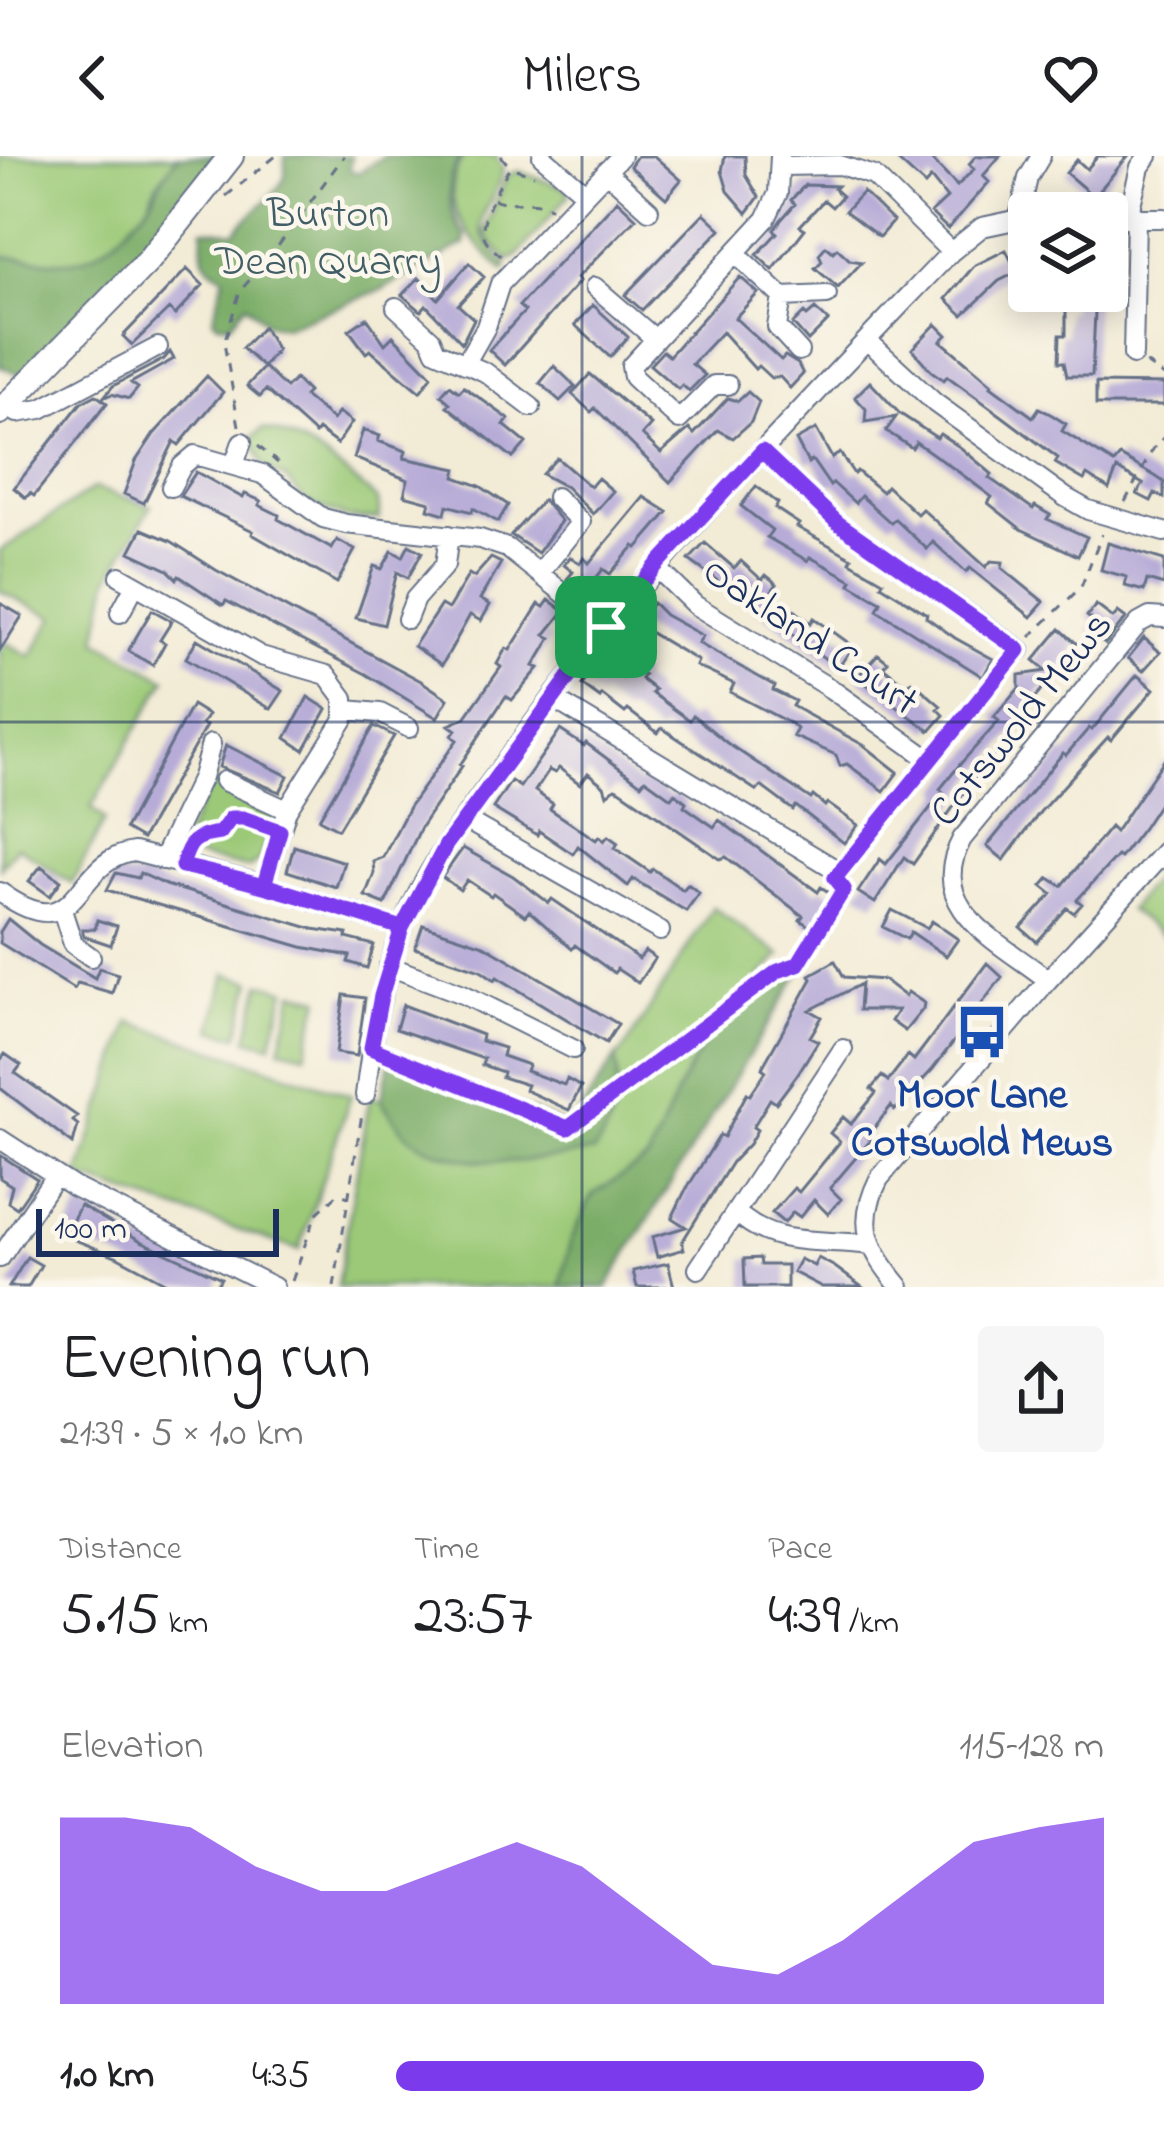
<!DOCTYPE html>
<html lang="en">
<head>
<meta charset="utf-8">
<style>
	:root { --surface:#fff; --page:#f6f6f6; --text:#202124; --muted:#757577; --accent:#7c3aed }
	body { margin:0; font-family:"Indie Flower",sans-serif; background:var(--page); color:var(--text); height:100vh; display:flex; flex-direction:column; font-size:45px; white-space:nowrap }
	* { box-sizing:border-box; margin:0 }
	p { font-size:39px; color:var(--muted) }
	.icon { flex:none; width:66px; height:66px; fill:none; stroke:currentColor; stroke-width:2; stroke-linecap:round; stroke-linejoin:round }
	.map { position:relative; height:1131px; overflow:hidden }
	.side { display:flex; flex-direction:column; background:var(--surface); flex:1 }
	.side>* { flex:none }
	.fabs { position:absolute; left:1008px; top:36px; display:grid; gap:24px }
	.fabs a { display:grid; place-items:center; width:120px; height:120px; border-radius:12px; background:var(--surface); box-shadow:0 6px 30px #0003; font-size:60px }
	.scale { position:absolute; left:36px; bottom:30px; width:243px; box-sizing:border-box; padding-left:12px; border:6px solid #1b2f5e; border-top:0; font-size:33px; line-height:42px; white-space:nowrap; color:#1b2f5e; -webkit-text-stroke:9px #fbf7ec; paint-order:stroke }
	.pin { position:absolute; display:grid; place-items:center; width:102px; height:102px; color:#fff; margin:-51px; border-radius:24px; box-shadow:0 6px 18px #0006 }
	.round { display:grid; place-items:center; flex:none; width:126px; height:126px; border-radius:12px; background:var(--page) }
	.headline { display:flex; align-items:center; justify-content:space-between; height:204px; padding:0 60px }
	h1 { font-size:66px; font-weight:600; line-height:90px }
	.stats { display:grid; grid-template-columns:repeat(3,1fr); gap:18px; height:204px; padding:12px 60px }
	.stats div { display:grid; align-content:center }
	.stats b { font-size:60px; font-weight:600 }
	.stats small { font-size:33px; font-weight:400 }
	.stats p { font-size:33px }
	.chart { height:336px; padding:24px 60px }
	.chart p { display:flex; justify-content:space-between }
	.chart svg { width:100%; height:216px; margin-top:12px; fill:var(--accent); opacity:.7 }
	ul { padding:0 60px; list-style:none; font-size:39px }
	li { display:grid; grid-template-columns:192px 144px 1fr; align-items:center; height:90px }
	li i { height:30px; border-radius:15px; background:var(--accent) }
	header { display:flex; justify-content:space-between; align-items:center; height:156px; padding:0 60px; background:var(--surface); font-size:54px; font-weight:600 }
	.map>svg:first-child { display:block }
	.green { fill:#9bc977; stroke:#5b7c6a; stroke-width:3 }
	.forest { fill:#7cad68; stroke:#4c6e63; stroke-width:3 }
	.building { fill:#b7acd7 }
	.lines { fill:none; stroke-linecap:round; stroke-linejoin:round }
	.minor-casing { stroke:#667188; stroke-width:22 }
	.major-casing { stroke:#667188; stroke-width:28 }
	.path { stroke:#667188; stroke-width:3; stroke-dasharray:9 9; stroke-linecap:butt }
	.minor { stroke:#fff; stroke-width:18 }
	.major { stroke:#fff; stroke-width:24 }
	.route-casing { stroke:#fff; stroke-width:24 }
	.route { stroke:#7c3aed; stroke-width:15 }
	.grid { fill:none; stroke:#1b2f5e; stroke-width:3; stroke-opacity:0.55 }
	.labels { text-anchor:middle; stroke-width:9; stroke-linejoin:round; paint-order:stroke }
	.park-label { font-size:42px; fill:#415d66; stroke:#fbf7ec }
	.street-label { font-size:42px; fill:#1b2f5e; stroke:#fbf7ec }
	.transit-label { font-size:42px; font-weight:bold; fill:#164399; stroke:#fbf7ec }
</style>
</head>
<body>
<header><svg class="icon" aria-label="back" viewBox="0 0 24 24"><path d="M15 5l-7 7 7 7"/></svg>Milers<svg class="icon" aria-label="heart" viewBox="0 0 24 24"><path d="M12 20l-8-8c-3-5 5-10 8-4 3-6 11-1 8 4z"/></svg></header>
<div class="map">
<svg width="1164" height="1131" viewBox="0 0 1164 1131">
	<rect width="100%" height="100%" fill="#fbf7ec"/>
	<filter id="ink" filterUnits="userSpaceOnUse"><feTurbulence type="fractalNoise" baseFrequency=".00833" numOctaves="2"/><feDisplacementMap in="SourceGraphic" scale="24" xChannelSelector="R" yChannelSelector="G"/><feConvolveMatrix kernelMatrix="1 2 1 2 8 2 1 2 1" color-interpolation-filters="sRGB"/></filter>
	<filter id="wash" filterUnits="userSpaceOnUse"><feTurbulence type="fractalNoise" baseFrequency=".004" numOctaves="4" result="noise"/><feDisplacementMap in="SourceGraphic" scale="48" xChannelSelector="R" yChannelSelector="G"/><feGaussianBlur stdDeviation="2.7" result="paint"/><feColorMatrix in="noise" values="0 0 0 0 0 0 0 0 0 0 0 0 0 0 0 0 0 1.4 0 .05"/><feComposite in="paint" operator="in"/></filter>
	<g filter="url(#wash)">
		<rect width="100%" height="100%" fill="#f2ebd5"/>
		<!-- green -->
		<path class="green" d="M0,0H178L156,29L148,50L113,87L94,99L67,107L0,100Z
			M464,0H496L503,13C490,63 459,64 507,109L504,115C472,84 432,46 464,0Z
			M518,15L567,33L569,39L516,101L509,104L491,87L485,75L507,20Z
			M263,273C307,281 344,316 378,344L380,363L348,362L306,346L287,324L263,310L251,282Z
			M94,332L151,350L109,423L97,484L166,523L91,652L105,664L72,727L17,690L0,712V484L31,500L54,461L0,435V395Z
			M211,623L277,655L260,704L248,712L178,697Z
			M1164,709V781L1129,754Z
			M713,751L780,799L709,878L680,930L607,1131H337L370,940L381,943L392,898L570,971L627,889Z
			M226,818L252,825L238,880L212,874Z
			M261,827L286,834L271,889L247,883Z
			M294,836L320,842L306,898L280,892Z
			M130,866L351,939L299,1094L78,1021Z"/>
		<!-- forest -->
		<path class="forest" d="M178,0H219L138,103L24,220L0,210V100C60,104 82,120 129,69C135,62 144,56 149,48C159,31 164,15 178,0Z
			M285,0H351L349,13L358,17L384,0H461C444,23 447,58 465,79V88L382,134L285,171L267,168L246,148L230,168L218,167L213,162L224,121C200,108 202,99 203,73L235,76C246,61 281,35 285,20C286,14 284,7 285,0Z
			M778,815L800,816L607,1131H560L572,1082L592,1039L648,1003L680,930L709,878L741,839Z
			M392,898L570,971L616,901C620,938 616,965 594,996C536,1004 461,1019 410,981C399,973 389,955 381,944Z"/>
		<g id="blocks">
			<!-- building -->
			<path class="building" d="M637,0H654L681,24L666,42L630,10Z
				M725,0H745L746,19L759,41L747,57L728,35L722,15Z
				M893,0H928L957,30L974,13L969,8L976,0H1000L983,20L989,26L948,73L931,57L947,42L931,22L925,29Z
				M1098,0H1128L1094,41L1066,17L1077,4L1087,13Z
				M805,29L837,30L834,33L842,40L832,51L824,44L800,70L805,73L773,114L757,99L777,77L774,74L781,64L795,48L791,44Z
				M863,36L893,65L879,81L845,55Z
				M617,44L636,62L577,122L580,125L505,209L489,194L525,155L519,150Z
				M704,57L721,73L642,154L625,139Z
				M826,90L833,96L837,92L850,104L862,106L838,132L815,112L822,105L819,98Z
				M1006,94L1017,116L999,125L963,159L946,143L974,110Z
				M469,107L484,121L458,149L474,163L462,187L426,149L421,155L402,139L419,122L438,143Z
				M187,113L203,129L175,159L169,153L132,189L123,180Z
				M740,121L758,137L735,162L781,204L785,200L798,208L803,218L790,232L780,221L771,222L758,210L755,213L722,176L692,208L705,219L689,235L682,229L678,233L650,209L663,195L669,200Z
				M1072,135H1096L1092,220H1067L1064,206H1059L1060,179H1066V154H1072Z
				M593,149L628,181L610,201L575,169Z
				M815,153L828,165L808,185L793,168L804,157L807,160Z
				M367,162L385,188L393,180L432,220L420,236L370,194L366,197L349,174Z
				M936,168L947,179L941,185L992,228L991,230L1033,261L1039,252L1052,259L1066,268L1062,275L1114,307L1120,300L1155,320L1164,326V342L1155,337L1151,345L1137,338L1143,328L1117,313L1109,333L1087,319L1084,324L1055,307L1058,302L1002,260L947,220L944,224L931,215L912,193Z
				M263,171L277,194L263,211L242,192Z
				M170,196L174,203L131,227L138,232L129,243L112,238L103,242L113,230L164,203Z
				M554,210L575,230L560,245L540,227Z
				M264,211L286,232L295,223L308,236L304,240L333,264L339,256L352,266L337,288L318,274L315,278L266,234L260,241L247,230Z
				M590,218L651,269L642,279L661,297L689,273L694,278L728,242L738,245L748,236L759,246L751,266L733,282L718,274L670,326L595,252L591,256L572,238Z
				M207,220L223,236L179,289L174,285L144,347L124,338L136,305L154,278Z
				M870,226L899,257L937,282L940,278L961,292L992,318L989,322L1033,353L1035,350L1050,359L1047,363L1087,381L1078,400L1021,373L988,347L992,341L960,317L916,286L912,292L886,275L896,261L865,266L866,253L855,241Z
				M1096,227L1164,228V249H1096Z
				M450,229L459,236L464,231L509,263L504,269L526,287L513,302L447,250L450,247L441,239Z
				M96,239L107,247L34,340L30,337L26,342L14,332L81,247Z
				M816,273L832,302L840,297L854,318L857,315L882,336L887,330L917,358L922,353L986,411L991,405L1003,406L1002,412L1044,446L1031,461L970,412L966,416L933,386L927,393L895,363L891,367L861,340L855,347L833,327L830,330L812,304L808,307L796,284Z
				M363,274L380,280L378,285L406,295L404,302L457,313L455,321L480,330L508,349L498,366L473,352L472,356L447,349L445,358L428,353L430,346L404,339L408,324L354,302Z
				M557,302L586,327L591,330L598,322L613,335L593,358L566,331L542,318Z
				M196,316L243,342L245,338L261,345L259,349L279,359L278,363L332,393L337,384L355,394L337,427L252,378L253,375L180,340Z
				M756,330L778,347L775,352L799,368L797,371L852,402L850,406L883,425L881,429L927,458L926,461L955,482L993,503L983,521L877,454L881,446L850,428L852,424L810,401L808,405L767,381L772,374L741,350Z
				M644,341L668,356L637,392L634,390L610,418L603,413L585,437L567,423L573,416L564,409L570,401L580,407L584,402L589,407Z
				M543,344L561,365L538,397L511,379Z
				M142,373L171,385L216,414L421,525L448,543L437,562L366,518L226,445L223,449L179,420L177,423L168,414L130,396Z
				M705,387L734,412L741,405L762,424L766,419L777,428L771,436L811,467L814,462L853,490L838,512L689,404Z
				M1108,387L1164,404V429L1147,424L1144,435L1125,430L1127,421L1101,414Z
				M409,389L422,396L408,422L397,416L384,469L356,462L374,410L382,413L392,395L403,401Z
				M491,402L501,407L480,443L490,449L481,465L470,459L442,509L414,490L441,449L448,453L469,418L474,421Z
				M549,444L564,455L545,479L551,482L534,510L539,512L512,544L506,540L460,609L462,610L421,671L385,748L365,740L374,717L373,705L383,701L409,651L457,584L452,580L456,574L449,569L465,562L501,511L497,508L506,492L510,494L539,448L544,451Z
				M0,447L22,460L0,495Z
				M653,447L665,459L703,480L698,487L775,530L773,534L795,545L792,550L865,590L898,616L884,635L847,608L840,610L836,599L793,580L797,573L793,569L730,536L734,528L696,510L698,505L636,468Z
				M1096,449L1113,462L1118,456L1126,462L1105,488L1089,474L1095,467L1087,460Z
				M152,454L172,465L160,484L165,487L153,509L128,495Z
				M1060,473L1076,487L1073,495L1022,558L1026,562L971,626L913,708L904,701L875,747L858,736L880,703L886,708L943,636L940,633L962,606L999,565L994,561L1019,532V519L1047,515L1034,504Z
				M1144,482L1160,496L1143,515L1128,502Z
				M197,483L283,535L271,553L186,502Z
				M878,498L888,506L883,511L907,530L912,525L941,550L938,553L944,559L930,575L857,521Z
				M600,506L622,522L632,510L644,519L641,523L655,534L652,537L685,561L690,564L693,559L727,587L811,643L813,640L825,650L827,647L858,669L844,687L796,650L793,654L761,630L757,635L662,572L658,577L628,554L625,557L602,539L600,542L582,529Z
				M1137,519L1154,533L1111,584L1108,581L1040,656L1004,704L987,690L1063,597L1066,599L1089,572L1092,574Z
				M308,541L327,553L304,594L286,582Z
				M192,549L208,559L202,568L206,570L142,683L125,673Z
				M374,570L394,580L338,673L319,663Z
				M560,574L584,590L586,587L641,628L645,623L671,642L675,637L686,646L684,650L714,671L719,664L818,736L821,731L836,741L813,773L800,764L803,760L726,701L720,703L620,634L615,632L607,639L604,630L588,617L580,628L559,612L555,617L549,614L535,635L553,648L550,653L596,684L599,680L604,685L608,680L618,687L615,692L650,716L653,713L683,734L688,728L699,737L686,755L633,723L628,730L578,690L573,698L539,675L537,679L493,652L511,625L520,631Z
				M226,589L288,620L280,636L219,611Z
				M1164,604V640L1143,672L1120,702L1117,700L1077,744L1082,748L1074,757L1067,752L1037,786L1021,772L1052,738L1042,730L1049,722L1062,730L1110,671L1115,676Z
				M294,690L344,706L336,731L287,715Z
				M463,692L513,720L549,747L552,743L639,803L645,795L655,802L638,827L617,813L614,817L575,789L572,793L529,755L525,760L493,737L491,740L467,724L460,734L442,721Z
				M41,710L61,725L50,740L29,725Z
				M116,717L138,722L140,717L166,729L313,773L347,778L346,782L374,789L367,812L348,806L350,800L302,791L107,734Z
				M892,754L927,772L932,765L958,783L946,800L911,776L907,783L883,771Z
				M8,763L40,789L95,822L99,812L118,818L112,837L78,827L74,833L0,787V776Z
				M97,764L117,770L111,789L84,780L82,773H95Z
				M423,769L484,789L618,868L606,887L497,821L495,824L481,814L415,792Z
				M835,805L844,821L884,824L905,840L908,836L924,847L923,853L905,875L891,865L898,854H859L861,828L810,854L822,861L810,881L818,885L797,919L776,947L770,943L753,971L757,974L749,988L732,1006L682,1086L684,1093L657,1101L652,1081L686,1071L672,1062L684,1037L720,979L724,981L747,937L750,939L766,915L762,912L812,823L810,819Z
				M987,807L1002,821L933,913L895,954L891,950L867,981L871,984L830,1032L841,1043L828,1058L814,1044L800,1061L793,1056L784,1067L772,1057L794,1032L799,1036L840,986L830,977L843,961L851,968L876,937L871,933L882,920L888,925L908,899L914,904Z
				M344,839L365,842L357,900L336,897Z
				M403,849L482,879L481,885L504,892L502,900L528,909L526,915L564,929L567,923L581,931L569,954L525,934L527,929L502,921L503,916L482,909L484,903L396,873Z
				M5,898L21,909L15,917L77,960L73,965L78,969L73,988L0,932V905Z
				M0,999L37,1023L17,1052L8,1046L12,1030L0,1022Z
				M80,1049L141,1085L221,1122L216,1131H174L116,1100L65,1080Z
				M27,1101L41,1109L28,1131H9Z
				M760,1102L761,1109H787V1131H745L744,1103Z
				M818,1102L835,1111L862,1131H822L793,1116L800,1103L814,1110Z
				M668,1107L674,1131H637L633,1115Z"/>
		</g>
	</g>
	<g filter="url(#ink)">
		<use href="#blocks" fill-opacity="0" stroke="#667188" stroke-width="3"/>
		<g class="lines">
			<defs>
				<path id="minor" d="M542,0L585,37
					M781,10L840,9L874,20L951,96
					M606,15L649,54
					M1019,61L1028,22L1041,0
					M1107,62H1164
					M735,97L782,141L777,171L799,195
					M595,131L653,181
					M782,141L827,139
					M396,151L431,183L436,195L485,216L531,251
					M867,184L935,247L1065,341L1088,354L1164,376
					M1133,199L1136,62L1130,53L1140,11L1148,0
					M465,208L486,171L500,128L621,0
					M728,229H714L679,264L633,221L631,210L766,63L778,37L780,0
					M7,250L17,257L41,253L158,191
					M762,295L838,367L1020,494
					M234,309L242,286
					M171,331L182,310L195,299L262,318L323,362L346,368L480,383L507,392L606,471
					M656,411L695,449L831,533L929,603
					M541,415L581,366L556,341
					M120,420L261,500L327,519L344,542V563L287,654L264,729
					M120,457L135,429
					M407,463L415,443L445,409L449,379
					M552,542L840,716
					M347,554L380,557L409,572
					M224,625L287,654
					M464,663L660,775
					M162,704L202,621L211,588
					M0,736C83,796 70,704 134,696L264,729L402,772
					M62,754L73,788L91,801
					M389,810L463,838L573,893
					M1048,824C999,785 924,753 962,683L1139,467L1150,461L1164,462
					M365,939C373,875 384,813 410,754C436,696 477,645 514,594C643,413 798,256 951,96L982,71L1029,61
					M0,983L74,1031L274,1131
					M736,1056C773,1093 822,1082 870,1089
					M0,1102L55,1020
					M698,1113L843,893
					M900,1131C870,1094 855,1070 879,1023L1048,824L1164,696"/>
				<path id="major" d="M0,256L148,105L231,0"/>
			</defs>
			<!-- minor casing -->
			<use href="#minor" class="minor-casing"/>
			<!-- major casing -->
			<use href="#major" class="major-casing"/>
			<!-- path -->
			<path class="path" d="M501,0L510,11
				M226,40L276,0
				M494,43C513,52 533,40 551,52
				M501,100C494,94 484,86 483,76C481,62 502,23 510,11L534,19
				M1146,207L1164,220
				M239,270L224,187L240,135L270,101L344,0
				M258,290L278,307
				M1125,346L1153,293L1164,281
				M1030,481L1081,431L1102,378
				M938,592L1009,507
				M192,685L197,679L220,677L231,662L267,670
				M852,700L917,618
				M390,900L568,972L778,815L798,808L834,752L842,731
				M292,1125L316,1058L339,1037L348,1041
				M334,1131L362,958"/>
			<!-- minor -->
			<use href="#minor" class="minor"/>
			<!-- major -->
			<use href="#major" class="major"/>
		</g>
	</g>
	<g class="lines" filter="url(#ink)">
		<defs>
			<path id="route" d="M606,471L446,689L402,772L264,729L280,675L243,662H231L220,677C194,680 189,685 182,710C257,726 329,749 402,772L381,840L371,892L568,972L778,815L798,808L844,733L835,722L1019,494L838,367L762,295L656,410L606,471"/>
		</defs>
		<!-- route casing -->
		<use href="#route" class="route-casing"/>
		<!-- route -->
		<use href="#route" class="route"/>
	</g>
	<!-- grid -->
	<path class="grid" d="M582,0V1131M0,566H1164"/>
	<!-- icons -->
	<defs>
		<symbol id="bus-bare" viewBox="-9 -9 18 18"><path d="M-5-6H5V4H4V6H2V4H-2V6H-4V4H-5ZM-3.5-4V0h7V-4ZM-3.5 1.2v1.5H-2V1.2ZM2 1.2v1.5H3.5V1.2Z" fill="#1a4fb4" stroke="#fbf7ec" stroke-width="2.5" paint-order="stroke"/></symbol>
	</defs>
	<g fill-rule="evenodd">
		<use href="#bus-bare" x="944" y="838" width="76" height="76"/>
	</g>
	<g class="labels">
		<!-- park labels -->
		<g class="park-label">
			<text x="328" y="70">Burton<tspan x="328" dy="48">Dean Quarry</tspan></text>
		</g>
		<!-- street labels -->
		<g class="street-label">
			<text transform="translate(812 478) rotate(34)" y="15">Oakland Court</text>
			<text transform="translate(1019 561) rotate(-51)" y="15">Cotswold Mews</text>
		</g>
		<!-- transit labels -->
		<g class="transit-label">
			<text x="982" y="951">Moor Lane<tspan x="982" dy="48">Cotswold Mews</tspan></text>
		</g>
	</g>
</svg>
<div class="fabs">
<a><svg class="icon" aria-label="layers" viewBox="0 0 24 24"><path d="M12 4l9 5-9 5-9-5zM3 14l9 5 9-5"/></svg></a>
</div>
<div class="scale">100 m</div>
<div class="pin" style="left:606px;top:471px;background:#1e9e55"><svg class="icon" aria-label="arrive" viewBox="0 0 24 24"><path d="M6 21V4h12l-3 4 3 4H6"/></svg></div>
</div>
<section class="side">
<div class="headline"><div><h1>Evening run</h1><p>21:39 · 5 × 1.0 km</p></div><a class="round"><svg class="icon" aria-label="share" viewBox="0 0 24 24"><path d="M12 15V3M7 8l5-5 5 5M5 13v7h14v-7"/></svg></a></div>
<div class="stats">
<div><p>Distance</p><b>5.15<small> km</small></b></div>
<div><p>Time</p><b>23:57</b></div>
<div><p>Pace</p><b>4:39<small> /km</small></b></div>
</div>
<div class="chart"><p><span>Elevation</span>115–128 m</p>
<svg viewBox="0 0 160 44" preserveAspectRatio="none"><path d="M0 44V6L10 6L20 8L30 16L40 21L50 21L60 16L70 11L80 16L90 26L100 36L110 38L120 31L130 21L140 11L150 8L160 6V44z"/></svg>
</div>
<ul>
<li><b>1.0 km</b>4:35<i style="width:83%"></i></li>
</ul>
</section>
</body>
</html>
